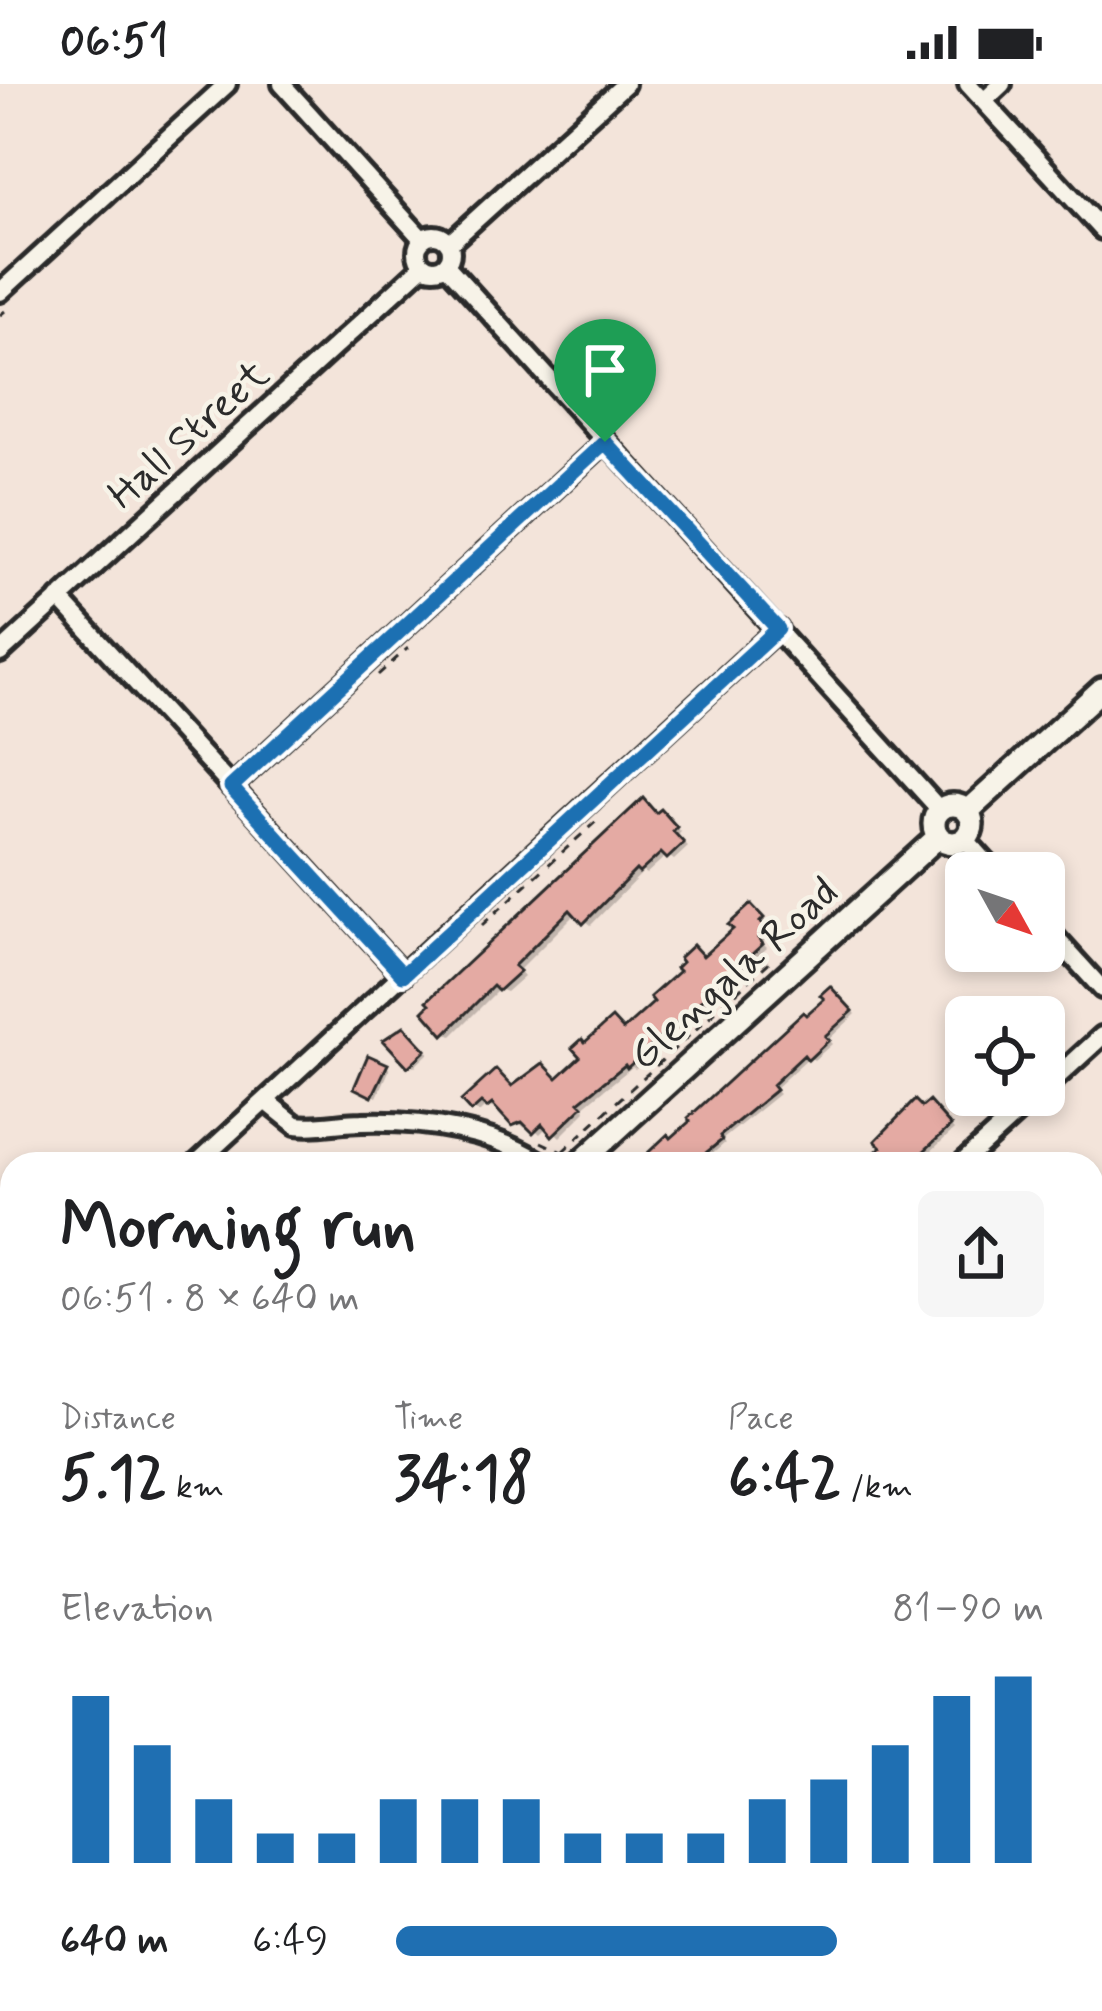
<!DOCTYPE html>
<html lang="en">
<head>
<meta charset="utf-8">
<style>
	:root { --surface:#fff; --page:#f6f6f6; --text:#202124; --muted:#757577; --accent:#1f6fb2 }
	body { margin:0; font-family:Mynerve,sans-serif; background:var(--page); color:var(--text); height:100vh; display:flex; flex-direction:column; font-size:45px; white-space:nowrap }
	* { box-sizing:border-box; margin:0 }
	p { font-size:39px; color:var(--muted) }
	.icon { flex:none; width:66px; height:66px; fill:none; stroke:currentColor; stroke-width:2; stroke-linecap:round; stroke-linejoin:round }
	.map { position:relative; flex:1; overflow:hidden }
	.sheet { position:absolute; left:0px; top:1068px; width:1104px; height:861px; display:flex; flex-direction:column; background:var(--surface); border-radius:36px 36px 0 0; box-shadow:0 6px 18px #0003 }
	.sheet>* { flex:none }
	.needle { width:78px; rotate:130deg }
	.tools { position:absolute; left:945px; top:768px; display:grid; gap:24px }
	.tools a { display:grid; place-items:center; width:120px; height:120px; border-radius:18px; background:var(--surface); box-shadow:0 6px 18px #0003; font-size:60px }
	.pin { position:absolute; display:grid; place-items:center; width:102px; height:102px; color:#fff; margin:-123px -51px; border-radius:50% 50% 50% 0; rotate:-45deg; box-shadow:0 0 12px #0007 }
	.pin .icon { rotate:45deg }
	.round { display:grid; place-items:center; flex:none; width:126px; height:126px; border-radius:18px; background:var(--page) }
	.headline { display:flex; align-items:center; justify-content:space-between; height:204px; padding:0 60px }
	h1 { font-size:66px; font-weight:700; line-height:90px }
	.metrics { display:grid; grid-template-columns:repeat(3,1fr); gap:18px; height:204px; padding:12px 60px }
	.metrics div { display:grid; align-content:center }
	.metrics b { font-size:60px; font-weight:700 }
	.metrics small { font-size:33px; font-weight:400 }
	.metrics p { font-size:33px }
	.chart { height:336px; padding:24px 60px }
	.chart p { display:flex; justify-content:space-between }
	.chart svg { width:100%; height:216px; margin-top:12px; stroke:var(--accent); stroke-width:6 }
	ul { padding:0 60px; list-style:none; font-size:39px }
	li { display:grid; grid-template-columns:192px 144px 1fr; align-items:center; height:90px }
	li i { height:30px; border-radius:15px; background:var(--accent) }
	.status { display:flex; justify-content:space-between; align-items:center; height:84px; padding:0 60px; background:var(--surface); direction:ltr }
	.status svg { height:33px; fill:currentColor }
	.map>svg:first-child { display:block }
	.shadow { fill:#0003 }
	.building { fill:#e4aaa3; stroke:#2b2b2b; stroke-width:3 }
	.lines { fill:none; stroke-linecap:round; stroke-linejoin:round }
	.service-casing { stroke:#2b2b2b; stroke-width:18 }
	.minor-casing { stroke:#2b2b2b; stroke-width:26 }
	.tertiary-casing { stroke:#2b2b2b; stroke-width:30 }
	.path { stroke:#2b2b2b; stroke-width:3; stroke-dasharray:9 9; stroke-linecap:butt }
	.service { stroke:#f7f3e8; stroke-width:9 }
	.minor { stroke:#f7f3e8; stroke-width:16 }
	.tertiary { stroke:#f7f3e8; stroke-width:21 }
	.route-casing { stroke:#fff; stroke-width:24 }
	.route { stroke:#1f6fb2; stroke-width:15 }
	.labels { text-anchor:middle; stroke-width:9; stroke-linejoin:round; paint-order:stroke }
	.street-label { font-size:42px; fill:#2b2b2b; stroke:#f7f3e8 }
</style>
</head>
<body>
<div class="status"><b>06:51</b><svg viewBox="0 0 49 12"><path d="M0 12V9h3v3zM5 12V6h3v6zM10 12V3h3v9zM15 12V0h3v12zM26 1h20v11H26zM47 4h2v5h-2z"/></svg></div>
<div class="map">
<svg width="1102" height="1927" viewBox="0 0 1102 1927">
	<rect width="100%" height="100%" fill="#f3e4da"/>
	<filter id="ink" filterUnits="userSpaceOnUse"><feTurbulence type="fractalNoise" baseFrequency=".00833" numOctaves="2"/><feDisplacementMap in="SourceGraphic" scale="24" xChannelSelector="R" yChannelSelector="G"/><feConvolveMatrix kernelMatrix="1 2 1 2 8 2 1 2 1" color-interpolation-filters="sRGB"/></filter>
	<g filter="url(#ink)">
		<!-- shadow -->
		<path class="shadow" d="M644,718L658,731L667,732L681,748L677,752L688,763L674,776L667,771L646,790L643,788L591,841L576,829L519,886L524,892L506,908L499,905L452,952L446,948Z
			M752,824L768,839L764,842L771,850L762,859L767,864L635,985L632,983L583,1023L586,1027L560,1053L548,1042L540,1050L529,1040L525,1044L498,1022L494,1025L487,1021L479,1029L466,1017L559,997L585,974L586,961L625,949L737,846Z
			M835,908L856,930L828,956L832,960L814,976L809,973L774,1005L779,1010L722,1056L725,1059L701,1080H641L673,1056Z
			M408,948L429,969L414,983L410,981Z
			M369,975L390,985L377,1013L358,1003Z
			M934,1024L954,1046L917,1080H867Z
			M355,1074L363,1080H311V1077Z
			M1100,1165L1102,1167V1193L1092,1182V1173Z
			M1102,1203V1259L1092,1269V1213Z
			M1102,1351V1399L1092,1409V1359Z
			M12,1499V1552L0,1563V1506L2,1508Z
			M1092,1545L1102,1557V1603L1092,1592Z
			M1092,1700L1102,1720V1764L1092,1752Z
			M1092,1897L1102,1908V1927H1054L1045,1917H1092Z
			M81,1917H206L209,1927H85Z
			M443,1917H486L476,1927H452Z
			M580,1917H613L620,1924L573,1927Z
			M694,1917H739L748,1927H704Z
			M888,1917H949L959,1927H898Z
			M414,1919L424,1927H403V1926Z"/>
		<!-- building -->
		<path class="building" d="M643,714L656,729L661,725L677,743L673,747L684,759L667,775L661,769L639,789L636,786L583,840L570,826L514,882L520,887L498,907L493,902L444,951L423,927L430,920L427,917Z
			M751,820L764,834L760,838L768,846L758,854L763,860L627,984L625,981L579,1018L583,1022L552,1052L542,1040L533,1049L522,1038L512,1042L492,1020L487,1024L481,1019L471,1028L461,1017L496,985L512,1002L543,979L557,994L580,973L572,964L582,955L585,958L612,934L623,946L654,918L650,913L679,887L676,884L682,878L679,874L693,861L703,872L733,845L728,841Z
			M830,902L853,927L825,952L829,956L808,976L804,971L772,1001L776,1006L720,1052L722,1056L692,1080H636L668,1050L671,1054L690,1037L688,1034L803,928L806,931L824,915L820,911Z
			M404,942L426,966L408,983L383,956Z
			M368,971L388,980L372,1013L354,1004Z
			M915,1016L922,1023L929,1017L951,1042L910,1080H862L881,1063L875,1057Z"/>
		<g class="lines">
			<defs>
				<path id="service" d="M0,1767L12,1756
					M40,1917L53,1927
					M19,1927L24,1917"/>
				<path id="minor" d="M282,0L422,155
					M968,0L1102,146
					M984,17L1002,0
					M417 168a17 17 0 1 1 34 0a17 17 0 1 1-34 0Z
					M450,159L625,0
					M446,181L940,726
					M0,208L227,0
					M59,514L403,891
					M0,569L423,182
					M231,703L605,358
					M965,755L996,789
					M1044,841L1102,905
					M1044,1005L1102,952
					M266,1017L296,1041C318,1044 340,1038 362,1038C423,1036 492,1046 544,1080
					M196,1080L778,545
					M961,1080L1037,1011
					M0,1207L12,1231
					M0,1254L12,1239
					M1092,1308L1102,1299
					M1092,1649L1102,1660
					M353,1917L357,1927
					M647,1917L656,1927
					M991,1917L1001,1927
					M521,1927L532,1917"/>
				<path id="tertiary" d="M934 740a19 19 0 1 1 38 0a19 19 0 1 1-38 0Z
					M968,727L1102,605
					M579,1080L938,753
					M0,1607L12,1596"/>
			</defs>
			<!-- service casing -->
			<use href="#service" class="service-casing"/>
			<!-- minor casing -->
			<use href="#minor" class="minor-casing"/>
			<!-- tertiary casing -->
			<use href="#tertiary" class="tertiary-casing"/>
			<!-- path -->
			<path class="path" d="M0,231L5,227
				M378,591L408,564
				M482,841L601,733
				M541,1058L562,1068L559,1071
				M563,1067L775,873
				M171,1080L183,1069
				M0,1181L11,1193
				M0,1279L12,1267
				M1092,1284L1102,1275
				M0,1580L12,1569
				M0,1635L12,1624
				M671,1917L680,1927
				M1015,1917L1024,1927
				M494,1927L505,1917"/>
			<!-- service -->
			<use href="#service" class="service"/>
			<!-- minor -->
			<use href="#minor" class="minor"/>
			<!-- tertiary -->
			<use href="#tertiary" class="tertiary"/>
		</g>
	</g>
	<g class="lines" filter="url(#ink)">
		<defs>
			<path id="route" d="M605,358L778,545L403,891L231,703Z"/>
		</defs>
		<!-- route casing -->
		<use href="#route" class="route-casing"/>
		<!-- route -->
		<use href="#route" class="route"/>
	</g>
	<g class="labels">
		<!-- street labels -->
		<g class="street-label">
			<text transform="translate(187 349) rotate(-42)" y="15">Hall Street</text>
			<text transform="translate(732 888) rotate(-42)" y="15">Glengala Road</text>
		</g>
	</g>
</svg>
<div class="tools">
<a><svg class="needle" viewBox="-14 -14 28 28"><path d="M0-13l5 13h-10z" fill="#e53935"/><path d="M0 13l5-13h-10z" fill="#757577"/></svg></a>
<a><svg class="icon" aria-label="locate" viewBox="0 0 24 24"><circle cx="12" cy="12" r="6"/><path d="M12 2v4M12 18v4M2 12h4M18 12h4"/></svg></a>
</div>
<div class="pin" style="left:605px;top:358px;background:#1e9e55"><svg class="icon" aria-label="arrive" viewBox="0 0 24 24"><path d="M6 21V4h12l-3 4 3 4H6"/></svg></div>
<section class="sheet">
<div class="headline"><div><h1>Morning run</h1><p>06:51 · 8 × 640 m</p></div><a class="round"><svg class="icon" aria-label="share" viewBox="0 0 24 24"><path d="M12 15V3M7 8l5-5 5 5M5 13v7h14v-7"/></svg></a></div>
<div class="metrics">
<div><p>Distance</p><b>5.12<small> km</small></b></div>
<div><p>Time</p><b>34:18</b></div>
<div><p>Pace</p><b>6:42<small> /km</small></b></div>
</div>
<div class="chart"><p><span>Elevation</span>81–90 m</p>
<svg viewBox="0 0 160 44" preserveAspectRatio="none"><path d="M5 44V10M15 44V20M25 44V31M35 44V38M45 44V38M55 44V31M65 44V31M75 44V31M85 44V38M95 44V38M105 44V38M115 44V31M125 44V27M135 44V20M145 44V10M155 44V6"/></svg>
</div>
<ul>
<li><b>640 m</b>6:49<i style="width:68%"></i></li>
</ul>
</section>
</div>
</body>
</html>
